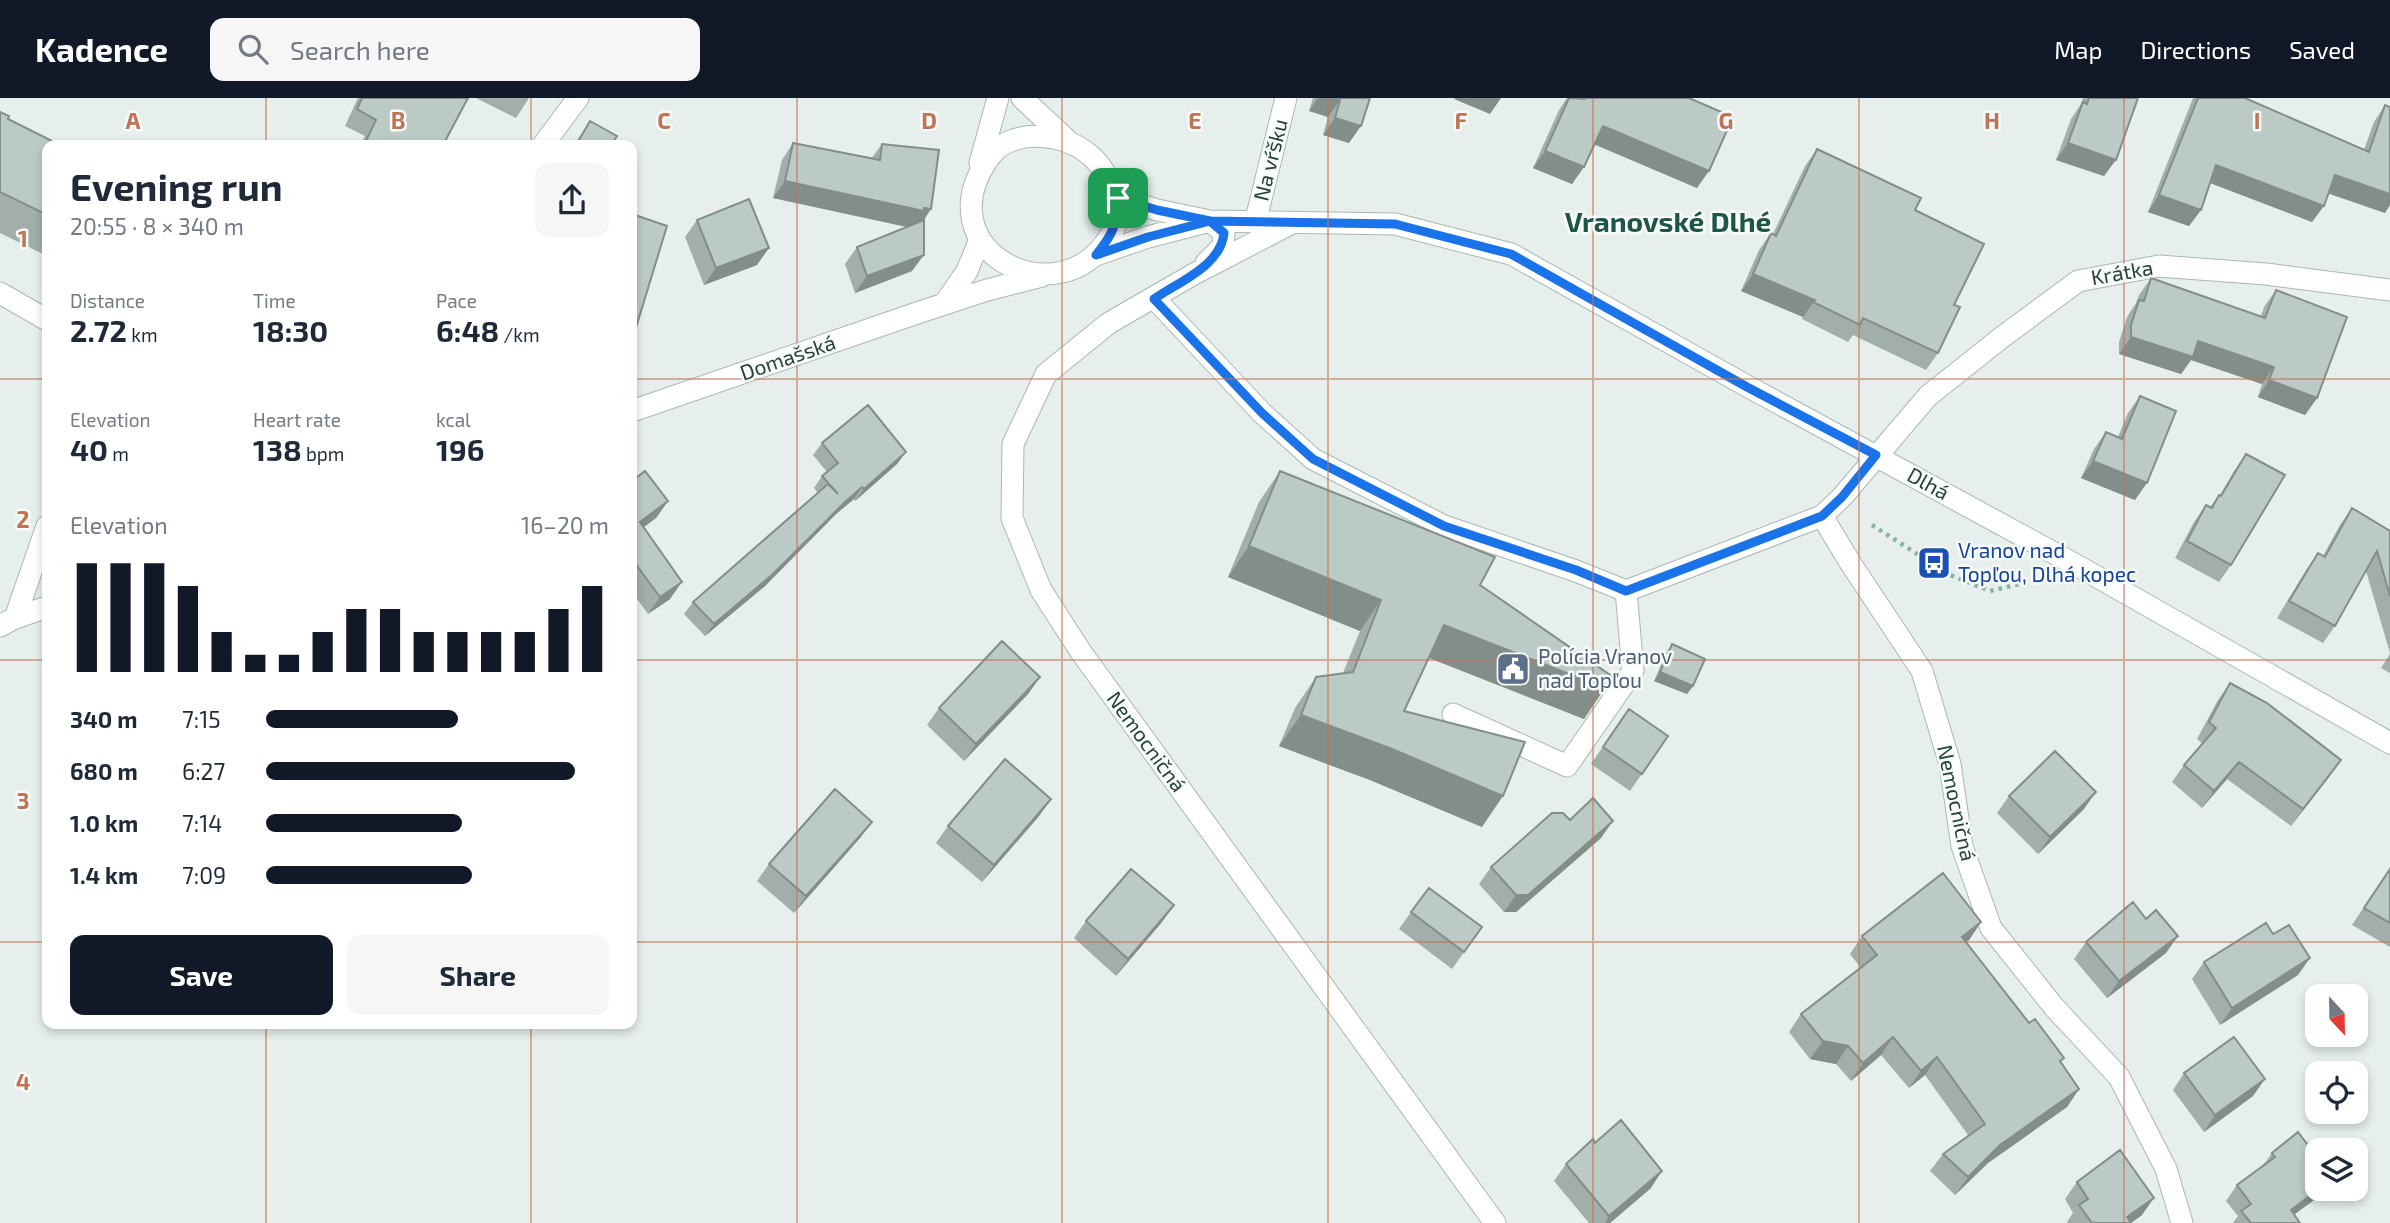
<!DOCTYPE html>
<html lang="en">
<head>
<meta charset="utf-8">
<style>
	:root { --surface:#fff; --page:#f6f6f7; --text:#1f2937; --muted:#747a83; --accent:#111827 }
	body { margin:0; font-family:"Exo 2",sans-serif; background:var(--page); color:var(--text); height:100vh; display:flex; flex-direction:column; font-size:26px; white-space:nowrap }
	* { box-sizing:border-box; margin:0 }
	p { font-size:23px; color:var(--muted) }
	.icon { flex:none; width:38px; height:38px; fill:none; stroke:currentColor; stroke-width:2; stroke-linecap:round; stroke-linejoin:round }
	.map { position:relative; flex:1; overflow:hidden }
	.panel { position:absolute; left:42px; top:42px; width:595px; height:889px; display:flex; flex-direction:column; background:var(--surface); border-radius:14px; box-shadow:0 4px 10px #0003 }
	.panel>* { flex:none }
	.needle { width:46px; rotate:158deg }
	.fabs { position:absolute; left:2305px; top:886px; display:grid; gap:14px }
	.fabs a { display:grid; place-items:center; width:63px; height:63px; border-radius:14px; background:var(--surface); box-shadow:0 4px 10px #0003; font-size:35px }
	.pin { position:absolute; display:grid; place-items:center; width:60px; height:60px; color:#fff; margin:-30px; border-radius:14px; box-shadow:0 4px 10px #0006 }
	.round { display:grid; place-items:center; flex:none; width:74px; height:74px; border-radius:14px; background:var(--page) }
	.headline { display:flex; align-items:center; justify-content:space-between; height:119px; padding:0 28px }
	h1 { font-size:38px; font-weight:700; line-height:52px }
	.metrics { display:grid; grid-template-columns:repeat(3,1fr); gap:10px; height:119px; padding:7px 28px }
	.metrics div { display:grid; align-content:center }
	.metrics b { font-size:30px; font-weight:700 }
	.metrics small { font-size:19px; font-weight:400 }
	.metrics p { font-size:19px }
	.chart { height:196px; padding:14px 28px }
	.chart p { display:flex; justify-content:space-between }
	.chart svg { width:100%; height:126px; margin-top:7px; stroke:var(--accent); stroke-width:6 }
	.action { display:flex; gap:14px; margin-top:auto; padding:14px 28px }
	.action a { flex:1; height:80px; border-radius:14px; background:var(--accent); color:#fff; font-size:28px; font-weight:700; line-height:80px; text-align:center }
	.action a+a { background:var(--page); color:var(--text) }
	ul { padding:0 28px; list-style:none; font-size:23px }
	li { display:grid; grid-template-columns:112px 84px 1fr; align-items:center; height:52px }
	li i { height:18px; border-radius:9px; background:var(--accent) }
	header { display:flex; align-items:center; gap:42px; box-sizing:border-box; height:98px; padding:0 35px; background:var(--accent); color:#fff }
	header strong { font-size:33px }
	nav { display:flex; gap:38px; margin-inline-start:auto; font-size:24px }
	.search { width:490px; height:63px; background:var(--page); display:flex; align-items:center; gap:18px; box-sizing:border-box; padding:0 24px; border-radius:14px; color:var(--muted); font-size:26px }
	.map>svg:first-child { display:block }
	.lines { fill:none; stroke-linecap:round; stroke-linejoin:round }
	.minor-casing { stroke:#a8b8b2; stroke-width:23 }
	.path { stroke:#86b3a5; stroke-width:4.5; stroke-dasharray:3.5 5; stroke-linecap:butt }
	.minor { stroke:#fff; stroke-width:21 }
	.wall { fill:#a1aea9 }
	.shaded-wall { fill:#838d89 }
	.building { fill:#bbcac4; stroke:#838d89; stroke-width:2 }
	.route-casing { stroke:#fff; stroke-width:14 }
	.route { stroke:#1a73e8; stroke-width:9 }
	.grid { fill:none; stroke:#c07456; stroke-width:2; stroke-opacity:0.55 }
	.labels { text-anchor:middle; stroke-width:5; stroke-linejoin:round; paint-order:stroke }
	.street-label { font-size:21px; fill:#24423a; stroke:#f7fbf9 }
	.transit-label { font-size:21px; fill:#164399; stroke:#f7fbf9; text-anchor:start }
	.service-label { font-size:21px; fill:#4e5e75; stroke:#f7fbf9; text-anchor:start }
	.district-label { font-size:28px; font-weight:bold; fill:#1f5548; stroke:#f7fbf9 }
	.grid-label { font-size:23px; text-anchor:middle; font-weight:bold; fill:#c07456; stroke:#f7fbf9; stroke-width:5; stroke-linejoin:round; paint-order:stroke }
</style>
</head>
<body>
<header>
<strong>Kadence</strong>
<div class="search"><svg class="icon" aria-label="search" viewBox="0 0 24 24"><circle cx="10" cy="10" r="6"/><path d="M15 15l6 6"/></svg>Search here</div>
<nav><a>Map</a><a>Directions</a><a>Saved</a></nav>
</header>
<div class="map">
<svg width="2390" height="1125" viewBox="0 0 2390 1125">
	<rect width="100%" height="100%" fill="#e6efeb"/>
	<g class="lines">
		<defs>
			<path id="minor" d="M1022,0L1067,42
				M543,47L578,0
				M980,65L998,0
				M1118,100C1117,106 1118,114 1117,121C1115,132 1109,141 1102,149C1048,215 927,150 988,61C1010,28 1066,34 1092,59C1104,70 1111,86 1118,100L1157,112L1210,123L1224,135L1223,148L1206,165
				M1255,125L1286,0
				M1290,126L1194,176L1109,225L1046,276L1013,346L1012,420L1041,492L1081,554L1495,1125
				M1096,157L1148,139L1210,123L1395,126L1511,156L1747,288L2078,468L2390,645
				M0,195L47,222
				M1154,200L1262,315L1313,361L1444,428L1576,473L1626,493L1822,418
				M945,205L967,173L979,144
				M632,313L920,214L987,192L1042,178
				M15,520L47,428
				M0,528L15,520L47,509
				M1453,616L1567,668L1633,573L1626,493
				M2182,1125L2166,1071L2119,979L2054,909L1991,830L1962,748L1950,666L1922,573L1851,466L1822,418L1842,399L1928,298L2001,240L2078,183L2159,168L2266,176L2390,192"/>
		</defs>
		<!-- minor casing -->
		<use href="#minor" class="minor-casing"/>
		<!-- path -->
		<path class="path" d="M1872,427L1950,477L1990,493L2028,484"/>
		<!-- minor -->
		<use href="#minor" class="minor"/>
	</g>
	<!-- wall -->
	<path class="wall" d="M358,0H468L443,47H360L365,38L345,28Z
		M476,0H529L516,20Z
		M1313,0H1370L1349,45L1323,37L1328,19L1309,13Z
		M1567,0H1689L1697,90L1595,46L1572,86L1533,70L1559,12Z
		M2083,0H2138L2104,78L2056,62L2071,21L2081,6Z
		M2193,0H2245L2364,52L2374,24L2385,7V115L2329,95L2312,124L2210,85L2201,112L2189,128L2148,114Z
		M0,14L8,21L47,47V158L0,135Z
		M590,23L611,47H574Z
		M793,45L871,61L882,46L923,122L912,173L855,195L845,166L857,149L907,129L773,100L782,62Z
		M1817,51L1915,112L1954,207L1938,255L1926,272L1853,237L1848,244L1802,221L1803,219L1741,193L1759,152L1771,135L1773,136L1805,68Z
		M697,122L757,167L704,187L685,139Z
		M2151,180L2261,218L2264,209L2276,192L2317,300L2305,317L2258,299L2262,286L2191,262L2181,276L2119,256V244L2127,219L2136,205L2139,197Z
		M2140,298L2135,402L2081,380L2094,351L2106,334L2118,339L2128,315Z
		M822,345L897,366L855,403L854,401L836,416L765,488L705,538L684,516L693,504L818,395L814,390L822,378L827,374L813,357Z
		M2246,356L2231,467L2219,484L2175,460L2194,424L2206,407L2210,409L2219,397H2220L2234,373Z
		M632,373L636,380L668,403L656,420L644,429L670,501L648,516L632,494Z
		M1280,373L1480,487L1584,621L1429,560L1404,613L1482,729L1370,682L1279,648L1295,610L1316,579L1343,575L1360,533L1228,479L1259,404Z
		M2352,410L2390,433V555L2366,473L2335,528L2323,545L2277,520L2306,472L2318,455L2323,458L2340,427Z
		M1672,546L1693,588L1687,596L1654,583L1666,555Z
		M2390,556V575L2381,570Z
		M1040,579L1028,596L964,663L927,627L939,610Z
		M2230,585L2341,662L2291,728L2227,681L2202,710L2172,684L2184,667L2203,646L2197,641L2218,602Z
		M1629,611L1668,638L1630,693L1591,666Z
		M2009,698L2084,711L2038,756L1997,715Z
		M1051,701L1039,718L982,784L936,745L948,728Z
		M1570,722L1601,740L1516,814H1504L1479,786L1491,769Z
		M872,724L860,740L794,815L757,783L769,766Z
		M2390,770V849L2352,827Z
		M1174,807L1162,824L1116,878L1074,840L1086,823Z
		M1411,814L1482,829L1452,871L1399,831Z
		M1981,824L1969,842L1966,844L2061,964L2079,991L2067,1009L1988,1065L1955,1097L1930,1073L1943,1056L1968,1037L1925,977L1909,990L1881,957L1851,983L1836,966L1810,961L1789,934L1801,916L1861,870L1850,856L1862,838Z
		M2086,844L2166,855L2107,900L2074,861Z
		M2204,864L2298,877L2220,927L2192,881Z
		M2184,975L2253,998L2204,1034L2173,992Z
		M1595,1045L1651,1090L1610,1125H1589L1554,1083L1566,1066Z
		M2272,1055L2317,1090H2326L2322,1096L2294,1116L2300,1125H2233L2238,1118L2226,1103L2237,1087L2262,1069Z
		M2077,1084L2142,1117L2131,1125H2067V1124L2073,1115L2065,1101Z"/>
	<!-- shaded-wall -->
	<path class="shaded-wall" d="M1318,0H1335L1340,2L1328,19L1309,13Z
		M1455,0H1501L1490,16L1454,1Z
		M1335,20L1361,28L1349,45L1323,37Z
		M1603,28L1709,73L1697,90L1591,45Z
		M2068,45L2116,62L2104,78L2056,62Z
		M1545,53L1584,69L1572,86L1533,70Z
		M2216,67L2324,108L2312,124L2205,83Z
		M2335,77L2390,96V107L2385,115L2324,94Z
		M785,83L924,110L931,111L920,128L912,130L773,100Z
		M2159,97L2201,112L2189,128L2148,114Z
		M769,150L757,167L704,187L716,170Z
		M924,157L912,173L855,195L867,178Z
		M1753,176L1815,202L1803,219L1741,193Z
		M2131,239L2198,243L2274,269L2262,286L2191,262L2181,276L2119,256Z
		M2269,282L2317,300L2305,317L2258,299Z
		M906,354L897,366L855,403L864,391Z
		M2093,363L2147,385L2135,402L2081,380Z
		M862,389L854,401L836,416L765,488L705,538L714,526L845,404Z
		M668,403L656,420L632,438L640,424Z
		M1249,448L1381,502L1360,533L1228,479Z
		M682,484L670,501L648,516L660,499Z
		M1444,527L1605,590L1584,621L1422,557Z
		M1660,574L1693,588L1687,596L1654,583Z
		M1040,579L1028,596L964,663L976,646Z
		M1301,617L1392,651L1503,698L1482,729L1370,682L1279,648Z
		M2341,662L2329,679L2291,728L2303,711Z
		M2239,664L2227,681L2202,710L2214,693Z
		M2096,694L2084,711L2038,756L2050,739Z
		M1051,701L1039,718L982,784L994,767Z
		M1613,723L1601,740L1516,814H1504L1516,797Z
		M872,724L860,740L794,815L806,798Z
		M1174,807L1162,824L1116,878L1128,861Z
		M1981,824L1969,842L1950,857L1962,839Z
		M2178,838L2166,855L2107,900L2119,883Z
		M2310,860L2298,877L2220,927L2232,910Z
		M1893,939L1881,957L1851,983L1863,965Z
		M1823,943L1848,948L1836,966L1810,961Z
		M1937,959L1925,977L1909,990L1921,973Z
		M2265,981L2253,998L2204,1034L2215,1017Z
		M2079,991L2067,1009L1988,1065L1955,1097L1968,1079L2000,1047Z
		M1662,1073L1651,1090L1610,1125H1605L1609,1118Z
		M2320,1090H2326L2322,1096L2283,1125L2291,1112Z
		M2154,1100L2142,1117L2131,1125L2127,1119Z"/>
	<!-- building -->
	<path class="building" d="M362,0H468L443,47H364L376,22L357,11Z
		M1335,0H1370L1361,28L1335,20L1340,2Z
		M1569,0L1585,1V0H1689L1733,19L1709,73L1603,28L1584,69L1545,53Z
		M2089,0H2138L2116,62L2068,45L2083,4L2087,6Z
		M2198,0H2245L2369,54L2385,7L2390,9V96L2335,77L2324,108L2216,67L2201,112L2159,97Z
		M0,14L9,18L8,21L60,47H47V117L0,94Z
		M590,23L617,38L611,47H576Z
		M793,45L880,62L882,46L939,52L931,111L924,110V113L785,83Z
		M1817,51L1921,100L1915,112L1984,146L1954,207L1960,209L1938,255L1863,220L1860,227L1813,204L1815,202L1753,176L1771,135L1776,138Z
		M749,101L769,150L716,170L697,122Z
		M632,116L667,128L634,236H632Z
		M924,122V157L867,178L857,149Z
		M2151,180L2265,220L2276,192L2347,219L2317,300L2269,282L2274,269L2198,243L2193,259L2131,239V227L2139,202L2144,203Z
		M2140,298L2176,313L2147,385L2093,363L2106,334L2122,341Z
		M868,307L906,354L864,391L862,389L845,404L774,475L714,526L693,504L828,386L838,396L822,378L838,365L822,345Z
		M2246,356L2285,377L2231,467L2187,443L2206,407L2212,410L2219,397L2221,398Z
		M632,373L636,380L645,373L668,403L640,424L682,484L660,499L632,461Z
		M1280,373L1495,459L1480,487L1613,579L1605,590L1444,527L1404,613L1525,644L1503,698L1392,651L1301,617L1316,579L1353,574L1381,502L1249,448Z
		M2352,410L2390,433V498L2377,453L2335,528L2289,503L2318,455L2325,459Z
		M1002,543L1040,579L976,646L939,610Z
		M1672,546L1705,561L1693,588L1660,574Z
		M2230,585L2267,605L2341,662L2303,711L2239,664L2214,693L2184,667L2216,630L2209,624Z
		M1629,611L1668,638L1642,676L1603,649Z
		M2055,653L2096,694L2050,739L2009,698Z
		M1005,661L1051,701L994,767L948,728Z
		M835,691L872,724L806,798L769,766Z
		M1593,700L1613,723L1528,797H1516L1491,769L1552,715H1563L1570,722Z
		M1131,771L1174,807L1128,861L1086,823Z
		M2390,771V825L2364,810Z
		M1943,775L1981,824L1962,839L2029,925L2035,921L2064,960L2060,963L2079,991L2000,1047L1968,1079L1943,1056L1985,1026L1937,959L1921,973L1893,939L1863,965L1848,948L1823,943L1801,916L1877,857L1862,838Z
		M1429,790L1482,829L1464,854L1411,814Z
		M2133,804L2146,821L2156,812L2178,838L2119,883L2086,844Z
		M2266,825L2273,836L2289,827L2310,860L2232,910L2204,864Z
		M2234,939L2265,981L2215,1017L2184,975Z
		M1621,1022L1662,1073L1609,1118L1566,1066L1593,1041L1595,1045Z
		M2298,1034L2317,1059V1090H2320L2291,1112L2300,1125H2251L2241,1113L2251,1106L2237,1087L2275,1059L2272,1055Z
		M2120,1052L2154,1100L2127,1119L2131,1125H2092L2079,1107L2088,1101L2077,1084Z"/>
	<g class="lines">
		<defs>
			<path id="route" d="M1118,100L1157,112L1210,123L1224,135C1221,168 1178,184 1154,201L1262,315L1313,361L1444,428L1576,472L1626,493L1822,418L1842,399L1876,357L1747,289L1511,156L1395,126L1210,123L1148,139L1096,157C1113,136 1117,127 1118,100"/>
		</defs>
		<!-- route casing -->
		<use href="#route" class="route-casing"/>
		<!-- route -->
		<use href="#route" class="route"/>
	</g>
	<!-- grid -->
	<path class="grid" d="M266,0V47M531,0V47M797,0V1125M1062,0V1125M1328,0V1125M1593,0V1125M1859,0V1125M2124,0V1125M0,281H47M632,281H2390M0,562H47M632,562H2390M0,844H47M632,844H2390M266,926V1125M531,926V1125"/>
	<!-- icons -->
	<defs>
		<symbol id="bus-square" viewBox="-11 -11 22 22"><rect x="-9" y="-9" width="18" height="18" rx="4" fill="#1a4fb4" stroke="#f7fbf9"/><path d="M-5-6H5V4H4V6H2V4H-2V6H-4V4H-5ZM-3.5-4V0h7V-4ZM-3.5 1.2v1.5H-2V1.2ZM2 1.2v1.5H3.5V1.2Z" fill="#fff"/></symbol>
		<symbol id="civic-square" viewBox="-11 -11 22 22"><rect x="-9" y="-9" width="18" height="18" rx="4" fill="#5c6f8a" stroke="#f7fbf9"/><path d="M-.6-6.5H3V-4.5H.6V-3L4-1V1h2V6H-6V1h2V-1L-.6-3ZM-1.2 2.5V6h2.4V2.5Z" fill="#fff"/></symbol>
	</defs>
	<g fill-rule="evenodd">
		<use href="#bus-square" x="1915" y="446" width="38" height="38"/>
		<use href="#civic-square" x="1494" y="552" width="38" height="38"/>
	</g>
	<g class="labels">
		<!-- street labels -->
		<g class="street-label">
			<text transform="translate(1271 62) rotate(-76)" y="7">Na vŕšku</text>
			<text transform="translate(2122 175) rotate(-10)" y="7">Krátka</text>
			<text transform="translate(788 260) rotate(-19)" y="7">Domašská</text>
			<text transform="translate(1928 386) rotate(29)" y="7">Dlhá</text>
			<text transform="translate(1146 644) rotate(54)" y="7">Nemocničná</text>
			<text transform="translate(1956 705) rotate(78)" y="7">Nemocničná</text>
		</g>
		<!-- transit labels -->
		<g class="transit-label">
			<text x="1958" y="460">Vranov nad<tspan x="1958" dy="24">Topľou, Dlhá kopec</tspan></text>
		</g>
		<!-- service labels -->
		<g class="service-label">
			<text x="1538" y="566">Polícia Vranov<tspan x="1538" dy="24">nad Topľou</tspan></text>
		</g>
		<!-- district labels -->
		<g class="district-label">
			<text x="1668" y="134">Vranovské Dlhé</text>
		</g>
	</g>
	<g class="grid-label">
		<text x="133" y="31">A</text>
		<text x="398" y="31">B</text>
		<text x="664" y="31">C</text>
		<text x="929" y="31">D</text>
		<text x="1195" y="31">E</text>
		<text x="1461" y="31">F</text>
		<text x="1726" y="31">G</text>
		<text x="1992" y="31">H</text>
		<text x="2257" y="31">I</text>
		<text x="23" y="149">1</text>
		<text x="23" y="430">2</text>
		<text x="23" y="711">3</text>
		<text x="23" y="992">4</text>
	</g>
</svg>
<div class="fabs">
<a><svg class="needle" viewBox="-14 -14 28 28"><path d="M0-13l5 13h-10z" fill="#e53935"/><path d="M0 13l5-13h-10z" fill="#747a83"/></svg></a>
<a><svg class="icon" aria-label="locate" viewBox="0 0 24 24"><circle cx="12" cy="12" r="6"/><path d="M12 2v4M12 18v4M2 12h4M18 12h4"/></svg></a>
<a><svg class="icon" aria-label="layers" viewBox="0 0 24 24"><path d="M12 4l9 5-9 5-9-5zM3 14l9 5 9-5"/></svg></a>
</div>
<div class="pin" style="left:1118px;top:100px;background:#1e9e55"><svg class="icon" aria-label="arrive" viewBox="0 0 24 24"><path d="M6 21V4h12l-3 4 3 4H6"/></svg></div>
<section class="panel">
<div class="headline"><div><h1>Evening run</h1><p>20:55 · 8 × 340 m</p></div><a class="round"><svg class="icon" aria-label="share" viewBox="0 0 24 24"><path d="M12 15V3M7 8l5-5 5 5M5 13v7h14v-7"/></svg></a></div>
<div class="metrics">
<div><p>Distance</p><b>2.72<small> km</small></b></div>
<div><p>Time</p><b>18:30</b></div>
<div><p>Pace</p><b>6:48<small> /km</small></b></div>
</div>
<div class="metrics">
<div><p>Elevation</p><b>40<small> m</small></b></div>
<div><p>Heart rate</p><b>138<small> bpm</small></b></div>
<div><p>kcal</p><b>196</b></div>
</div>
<div class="chart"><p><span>Elevation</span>16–20 m</p>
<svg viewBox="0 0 160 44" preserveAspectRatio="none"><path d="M5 44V6M15 44V6M25 44V6M35 44V14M45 44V30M55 44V38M65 44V38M75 44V30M85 44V22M95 44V22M105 44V30M115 44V30M125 44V30M135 44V30M145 44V22M155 44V14"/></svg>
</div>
<ul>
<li><b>340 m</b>7:15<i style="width:56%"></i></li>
<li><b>680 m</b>6:27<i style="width:90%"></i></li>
<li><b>1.0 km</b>7:14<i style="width:57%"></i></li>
<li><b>1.4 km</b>7:09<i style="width:60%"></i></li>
</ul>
<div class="action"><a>Save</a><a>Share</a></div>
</section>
</div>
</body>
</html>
